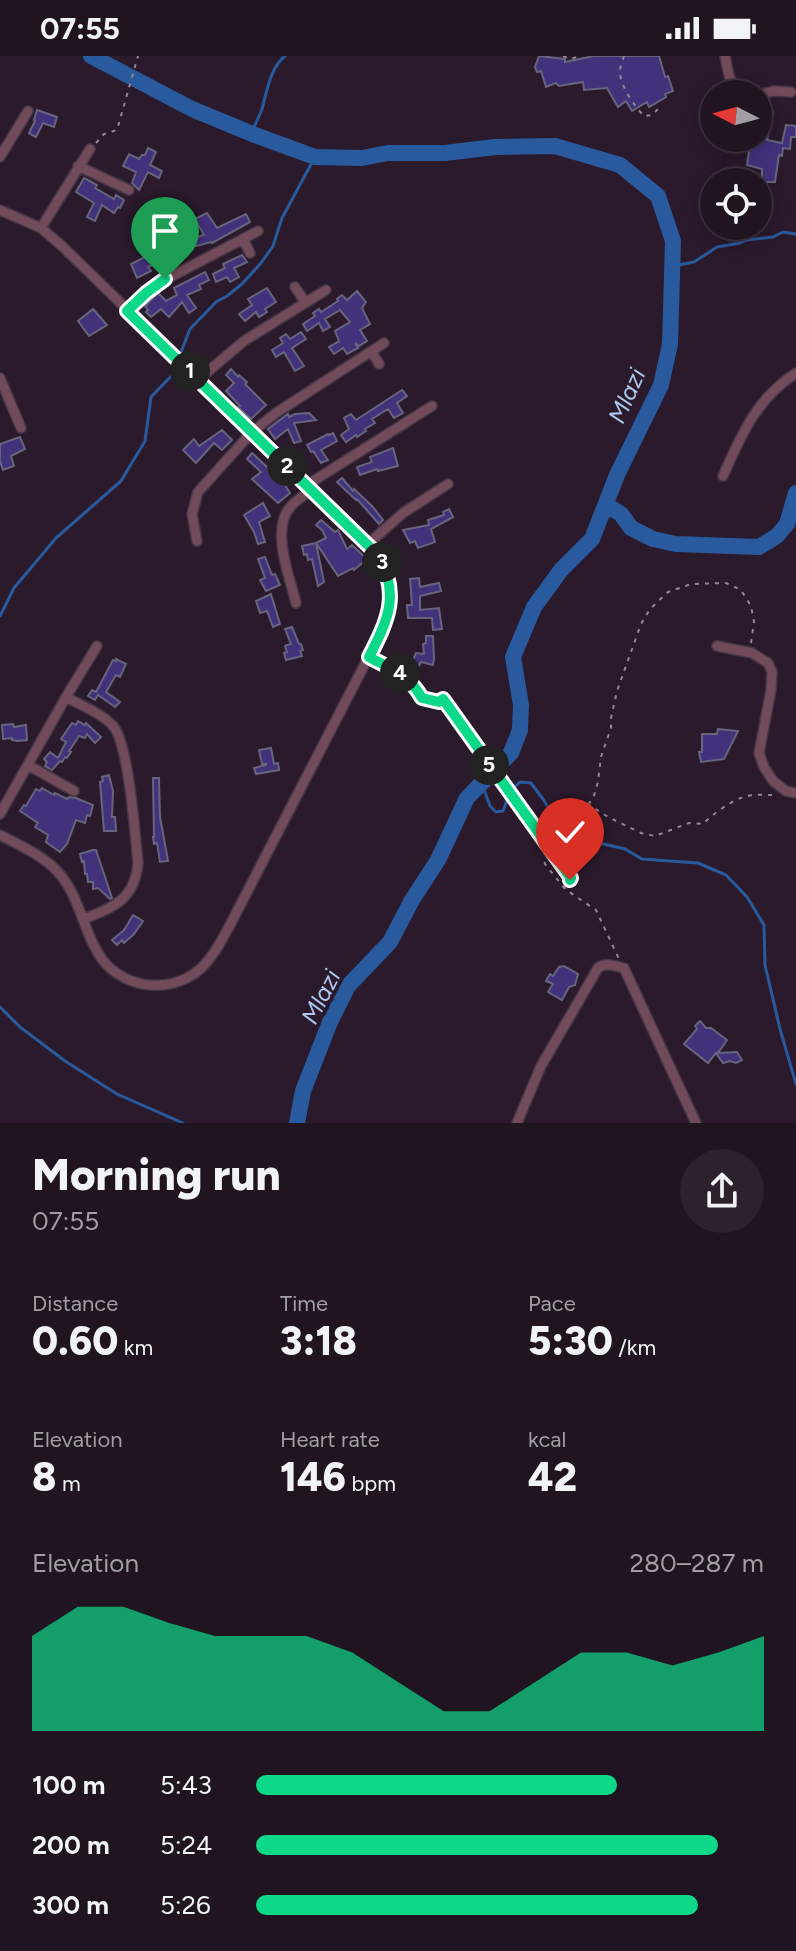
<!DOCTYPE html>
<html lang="en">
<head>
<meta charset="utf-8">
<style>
	:root { --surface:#201421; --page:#2d212e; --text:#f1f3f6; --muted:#a29ea5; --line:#3d333f; --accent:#0ed98a }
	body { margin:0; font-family:Figtree,sans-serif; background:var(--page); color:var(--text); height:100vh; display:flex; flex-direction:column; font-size:30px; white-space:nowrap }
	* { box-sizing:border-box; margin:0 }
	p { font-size:26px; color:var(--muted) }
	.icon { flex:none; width:44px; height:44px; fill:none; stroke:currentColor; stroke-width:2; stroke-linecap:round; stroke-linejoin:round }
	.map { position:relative; height:1067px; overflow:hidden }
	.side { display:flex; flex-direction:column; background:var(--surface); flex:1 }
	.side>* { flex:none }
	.needle { width:52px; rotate:276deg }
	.buttons { position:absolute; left:700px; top:24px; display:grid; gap:16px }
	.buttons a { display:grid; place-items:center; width:72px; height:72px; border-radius:50%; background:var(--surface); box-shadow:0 4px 20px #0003,0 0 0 2px var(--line); font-size:40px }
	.pin { position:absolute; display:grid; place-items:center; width:68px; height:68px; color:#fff; margin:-82px -34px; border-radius:50% 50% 50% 0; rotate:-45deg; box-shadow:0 0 8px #0007 }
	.pin .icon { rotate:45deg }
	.km { position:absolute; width:40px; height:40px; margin:-20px; border-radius:50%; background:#222; color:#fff; font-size:22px; line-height:40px; text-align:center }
	.round { display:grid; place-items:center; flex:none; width:84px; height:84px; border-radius:42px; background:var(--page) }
	.head { display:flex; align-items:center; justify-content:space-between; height:136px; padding:0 32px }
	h1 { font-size:44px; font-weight:800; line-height:60px }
	.stats { display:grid; grid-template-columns:repeat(3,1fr); gap:12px; height:136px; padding:8px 32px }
	.stats div { display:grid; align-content:center }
	.stats b { font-size:40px; font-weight:800 }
	.stats small { font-size:22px; font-weight:400 }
	.stats p { font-size:22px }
	.chart { height:224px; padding:16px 32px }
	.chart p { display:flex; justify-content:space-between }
	.chart svg { width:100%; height:144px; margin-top:8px; fill:var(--accent); opacity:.7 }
	ul { padding:0 32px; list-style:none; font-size:26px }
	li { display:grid; grid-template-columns:128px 96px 1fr; align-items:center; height:60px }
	li i { height:20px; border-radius:10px; background:var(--accent) }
	.status { display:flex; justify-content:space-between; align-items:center; height:56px; padding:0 40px; background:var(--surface); direction:ltr }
	.status svg { height:22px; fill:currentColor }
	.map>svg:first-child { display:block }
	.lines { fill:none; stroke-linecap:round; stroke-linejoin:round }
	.stream { stroke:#295a9d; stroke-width:3 }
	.river { stroke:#295a9d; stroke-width:16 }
	.building { fill:#42317b; stroke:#67647d; stroke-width:2 }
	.minor-casing { stroke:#453647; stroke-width:12 }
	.path { stroke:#948796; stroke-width:2; stroke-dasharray:4 6; stroke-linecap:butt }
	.minor { stroke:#714b59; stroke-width:9 }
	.path-bridge { stroke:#948796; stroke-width:2; stroke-dasharray:4 6; stroke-linecap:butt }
	.route-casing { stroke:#fff; stroke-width:16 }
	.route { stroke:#0ed98a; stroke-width:10 }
	.labels { text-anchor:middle; stroke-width:8; stroke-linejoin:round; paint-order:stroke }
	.water-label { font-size:24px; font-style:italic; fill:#adc8ed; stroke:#2a1a2c }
</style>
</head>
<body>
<div class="status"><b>07:55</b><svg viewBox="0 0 49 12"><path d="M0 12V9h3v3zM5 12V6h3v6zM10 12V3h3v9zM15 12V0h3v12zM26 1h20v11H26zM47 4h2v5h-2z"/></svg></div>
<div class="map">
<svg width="796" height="1067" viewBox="0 0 796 1067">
	<rect width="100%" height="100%" fill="#2a1a2c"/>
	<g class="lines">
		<!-- stream -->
		<path class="stream" d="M251,77C255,69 259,61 262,53C267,35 270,12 285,0
			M673,210L694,206L717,191L740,187L746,184L773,181L783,176L796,178
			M181,296L190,273L216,246L227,240L242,228L261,207L273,190L282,162L315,101
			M0,560L14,532L56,482L121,425L145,385L151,341L180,311
			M482,728L490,750L496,756L503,755L511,734L520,726L531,727L543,743L565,779L625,793L642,803L698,807L726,819L747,841L764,869L765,909L780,973L796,1028
			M0,951L20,971L65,1005L117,1038L183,1067"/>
		<!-- river -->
		<path class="river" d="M91,0L192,53L255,79L315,101L362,102L388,97H445L495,91L555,90L620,109L658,140L673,185L670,288L661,329L617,419L592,483L561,514L534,551L513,601L521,649L520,674L511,697L467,742L438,804L412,844L390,886L348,930L330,966L303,1035L297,1067
			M604,454L613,453L621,458L631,472L653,483L676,488L759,491L777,480L787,468L796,437"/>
	</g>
	<!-- building -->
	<path class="building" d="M539,0L565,3V6L594,0H659L665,21L668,20L673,35L665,38L666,41L649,51L647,46L632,55L626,45L618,51L607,32L584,34L583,26L559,30L556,27L546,31L541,15L537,16L535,11Z
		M37,54L57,61L54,71L43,67L36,81L29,77L35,65L34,64Z
		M758,54L773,56L767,84L782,87L786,69L796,70V81H791L790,93L783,92L782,100L779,99L775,126H762V113L747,109L750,88L754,90L758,82Z
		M148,92L156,96L150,109L162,115L159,122L148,116L139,134L132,127L136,116L123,110L129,98L139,103L142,99H145Z
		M84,122L97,129L95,132L114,143L116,139L124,144L120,152L118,151L114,157L102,149L95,165L87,161L94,147L76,136Z
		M207,157L217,172L246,158L250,166L212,187L211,186L196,190L195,188L182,195L177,187L204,179L195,163Z
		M153,193L159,206L148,211L151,215L137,222L131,208L145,201L143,198Z
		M242,199L247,206L234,212L239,221L230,226L227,221L216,226L213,218L225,212L223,208Z
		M205,216L209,224L199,229L201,233L187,239L196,252L189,257L182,246L169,261L161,253L151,261L146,256L148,254L145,250L158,237L166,245L177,239L174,232Z
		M267,232L276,246L265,253L267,256L259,261L256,256L245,265L239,258L252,249L248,243Z
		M357,235L366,246L362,252L370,268L360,274L367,285L359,290L355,287L358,292L347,298L343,292L334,298L329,291L339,285L335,275L350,266L340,254L325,263L330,271L323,275L319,267L307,275L303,268L315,260L313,257L319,253L321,256L338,245L337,243L342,239L347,244Z
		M93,253L107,269L89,280L78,265Z
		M301,276L306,283L292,292L304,310L295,315L284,296L276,301L272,294L283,287L280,282L286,278L290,283Z
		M231,313L238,321L239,319L247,326L245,328L266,349L251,363L238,351L240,350L226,335L234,327L226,319Z
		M402,334L407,340L397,347L403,357L394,362L388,353L372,363L375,367L365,373L366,375L357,381L356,379L346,386L341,379L349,373L344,362L351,358L356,364Z
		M309,357L316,364L294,367L301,385L294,387L288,373L275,383L268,373L288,358L289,361L295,358Z
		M222,374L232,384L222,394L214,387L196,407L183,394L194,383L199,390Z
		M333,377L337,385L321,394L328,404L321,407L313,395L311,396L307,389L328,378L329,379Z
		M20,381L25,393L11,400L14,410L3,414L0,405V388Z
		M393,392L398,410L378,415L377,413L360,419L357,411L372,406L370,401Z
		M252,397L266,410L276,424L280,421L290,437L278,447L252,423L261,416L247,403Z
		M342,422L353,435L354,433L373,451L383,464L379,468L357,443L356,444L337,426Z
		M263,447L270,460L259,466L265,486L258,488L254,476L244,459Z
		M449,453L453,461L431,473L435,486L418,492L415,485L410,487L403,474L429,469L428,464L444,459L443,456Z
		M321,464L335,476L338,474L347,493L352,489L367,503L354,514L353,512L338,520L316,487L326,482L322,474L316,469Z
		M316,487L324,526L318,530L312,503L308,504L307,498L304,499L302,490Z
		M265,501L272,519L275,518L280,529L266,535L260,524L265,522L258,503Z
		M419,522L420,531L439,527L441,535L420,540V554L439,552L442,573L433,574L432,562H408L407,549H412L410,523Z
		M271,538L280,568L273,571L267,555L260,557L256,545Z
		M292,571L299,588H301L303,594L300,595L302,600L286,604L284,597L287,596L285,590L291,588L285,573Z
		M426,580H433L434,602L433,609L421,606L413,621L407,618L416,597L424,598L423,588L426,587Z
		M116,603L126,608L120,621L116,619L106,636L120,646L115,651L98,639L95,644L88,640L92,634L96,636L113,604L116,605Z
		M78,665L85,669L86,667L101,681L95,687L87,678L85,682L79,680L69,695L71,696L67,702L65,701L62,706L60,705L52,714L45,710L47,706L44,703L50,696L58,702L66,686L61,683L72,667L76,669Z
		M13,668L14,671L26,669L27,684L17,685L12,684V682L3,683L2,669Z
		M718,673L738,675L724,703L701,706L699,696H702V678H717Z
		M271,692L274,708L278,707L279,714L256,718L254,712L266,709V708H262L259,694Z
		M109,719L113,735L112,761H115L116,775H104L100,726L103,725L102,721Z
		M153,722H159L160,761L168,805L160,806L157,787L154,788L153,781H154Z
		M42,732L54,739L55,737L67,743L69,741L76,742L93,749L90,760L87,759L85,767L76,764L67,788L60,796L46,786L48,779L35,771L38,767L20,755L24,749L26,750L36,733L40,735Z
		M93,794H96L112,842L110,843L98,832L93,833V826H88L87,818H85L84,805L82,806L80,798Z
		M133,859L143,865L134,878L124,887L122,884L117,889L112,884L124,874Z
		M564,910L578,918L575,929L569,931L562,944L548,936L553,928L546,925L550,918L553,920L559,911Z
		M700,965L706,972H711L727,984L718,997L737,996L742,1004L736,1007L730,1005L723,1007L716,997L708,1007L684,988L697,973L695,970Z"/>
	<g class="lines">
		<defs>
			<path id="minor" d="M725,0C728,15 729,30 743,38
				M758,39L774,35L791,36
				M0,101L28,55
				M78,110L129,134
				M0,154L41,172L62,190L368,488C391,514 395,541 383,573L230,869C221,885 213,902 199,914C168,940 118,932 98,897C82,871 79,838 57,815C42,799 19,789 0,779
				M41,172L90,93
				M243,183L250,197
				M295,231L305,246
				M127,255L157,228L258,175
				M372,296L379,308
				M0,322L21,372
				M199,323L244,285L326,234
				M723,420C741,379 757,342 796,317
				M307,429L432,350
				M197,485L192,458L198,436L252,376L276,357L384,287
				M368,488L403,457L448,428
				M296,547C290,522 272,478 288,454C294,445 303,440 312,434
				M717,590L752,597L768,607L772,616L771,634L759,697L764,711L773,725L786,735L796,737
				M66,641C82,650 102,657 114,671C129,692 135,778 138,807C135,843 114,851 84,863
				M28,709L74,735
				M0,758L66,641L97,590
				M517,1067L541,1010L598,912C605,906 615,910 624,912L696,1067"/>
		</defs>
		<!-- minor casing -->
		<use href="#minor" class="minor-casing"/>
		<!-- path -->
		<path class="path" d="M563,0L570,3L581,0
			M624,0C623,4 621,9 620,13C618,27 635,51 644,60L652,59L658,53
			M96,87L104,78L117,74L138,0
			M376,605C396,615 410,621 422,642L439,646L443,643
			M588,748L593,743L598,726L601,701L611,672V662L617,635L641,568L650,553L668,536L691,528L726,527L741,534L751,550L754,566L751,587
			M568,819L571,822L570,824L566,821L564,825L565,833L596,854L619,903
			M565,833L545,808L544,804L553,792L556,782L573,766L582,748H588L608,761L641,777L655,780L689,767L703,768C713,758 733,743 747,740C755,738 765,739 773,739"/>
		<!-- minor -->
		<use href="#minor" class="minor"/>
		<!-- path-bridge -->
		<path class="path-bridge" d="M443,643L568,819"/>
	</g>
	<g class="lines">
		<defs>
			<path id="route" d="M165,223L146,237L127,255L377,498C401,537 388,564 369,601C391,613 409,619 422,642L439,646L443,643L571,822L570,824"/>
		</defs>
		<!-- route casing -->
		<use href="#route" class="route-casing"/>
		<!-- route -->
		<use href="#route" class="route"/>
	</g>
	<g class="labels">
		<!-- water labels -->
		<g class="water-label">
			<text transform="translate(627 340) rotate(-66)" y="8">Mlazi</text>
			<text transform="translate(321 941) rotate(-63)" y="8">Mlazi</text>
		</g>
	</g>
</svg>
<div class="buttons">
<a><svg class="needle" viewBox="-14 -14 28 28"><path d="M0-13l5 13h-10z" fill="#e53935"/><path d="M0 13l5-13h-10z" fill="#a29ea5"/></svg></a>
<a><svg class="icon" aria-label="locate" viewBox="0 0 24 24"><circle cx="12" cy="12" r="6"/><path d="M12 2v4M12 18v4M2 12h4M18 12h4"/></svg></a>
</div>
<div class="pin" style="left:165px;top:223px;background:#1e9e55"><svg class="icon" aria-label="arrive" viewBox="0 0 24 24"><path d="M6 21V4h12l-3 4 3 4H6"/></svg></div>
<div class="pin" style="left:570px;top:824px;background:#d93025"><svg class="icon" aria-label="check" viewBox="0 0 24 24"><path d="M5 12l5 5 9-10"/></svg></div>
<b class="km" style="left:190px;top:315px">1</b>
<b class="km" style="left:287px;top:410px">2</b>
<b class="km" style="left:382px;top:506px">3</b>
<b class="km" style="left:400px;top:617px">4</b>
<b class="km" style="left:489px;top:709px">5</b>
</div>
<section class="side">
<div class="head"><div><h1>Morning run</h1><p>07:55</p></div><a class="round"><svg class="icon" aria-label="share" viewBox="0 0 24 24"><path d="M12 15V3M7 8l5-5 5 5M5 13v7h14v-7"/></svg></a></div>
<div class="stats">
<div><p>Distance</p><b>0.60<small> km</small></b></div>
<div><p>Time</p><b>3:18</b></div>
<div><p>Pace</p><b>5:30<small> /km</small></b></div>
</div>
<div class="stats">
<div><p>Elevation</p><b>8<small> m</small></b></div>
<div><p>Heart rate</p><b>146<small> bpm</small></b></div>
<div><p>kcal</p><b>42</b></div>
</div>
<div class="chart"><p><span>Elevation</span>280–287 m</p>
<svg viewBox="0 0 160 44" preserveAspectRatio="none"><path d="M0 44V15L10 6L20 6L30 11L40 15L50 15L60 15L70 20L80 29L90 38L100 38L110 29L120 20L130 20L140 24L150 20L160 15V44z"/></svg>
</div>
<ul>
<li><b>100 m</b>5:43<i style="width:71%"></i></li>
<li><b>200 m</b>5:24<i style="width:91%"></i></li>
<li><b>300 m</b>5:26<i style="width:87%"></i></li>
</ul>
</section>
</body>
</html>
